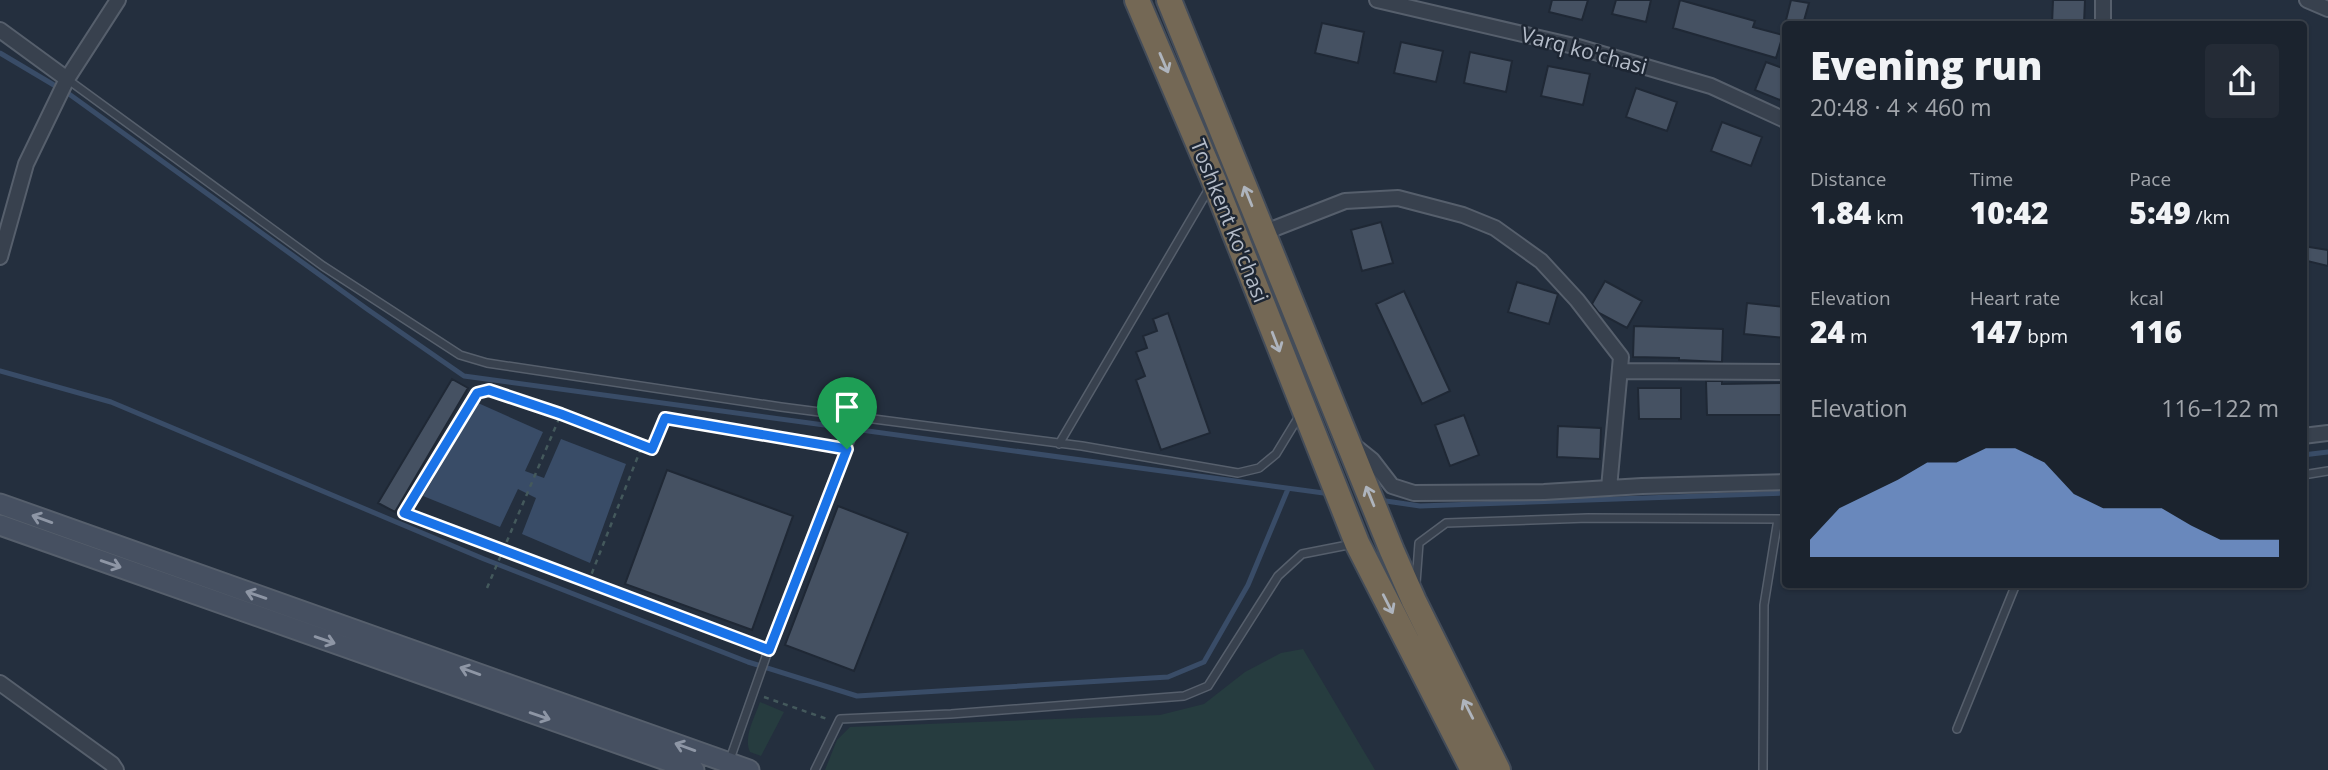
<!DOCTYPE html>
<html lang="en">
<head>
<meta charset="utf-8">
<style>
	:root { --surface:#1b232e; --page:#242b36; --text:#f1f3f6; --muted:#a0a4aa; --line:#39404a; --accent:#8ab4f8 }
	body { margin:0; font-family:"Open Sans",sans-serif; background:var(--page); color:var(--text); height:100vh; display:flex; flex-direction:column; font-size:26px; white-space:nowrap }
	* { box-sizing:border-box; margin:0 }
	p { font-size:23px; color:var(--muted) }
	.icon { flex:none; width:38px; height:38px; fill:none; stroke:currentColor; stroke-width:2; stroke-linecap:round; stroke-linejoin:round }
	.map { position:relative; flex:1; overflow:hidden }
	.drawer { position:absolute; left:1782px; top:21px; width:525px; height:567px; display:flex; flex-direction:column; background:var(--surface); border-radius:7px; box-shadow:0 2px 5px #0004,0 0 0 2px var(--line) }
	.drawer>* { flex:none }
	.pin { position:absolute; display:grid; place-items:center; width:60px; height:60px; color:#fff; margin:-72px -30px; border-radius:50% 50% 50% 0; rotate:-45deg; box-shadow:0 0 7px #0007 }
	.pin .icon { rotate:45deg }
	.round { display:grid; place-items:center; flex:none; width:74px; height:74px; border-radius:7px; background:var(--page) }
	.head { display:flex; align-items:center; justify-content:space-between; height:119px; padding:0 28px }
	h1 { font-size:38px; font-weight:800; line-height:52px }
	.metrics { display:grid; grid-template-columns:repeat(3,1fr); gap:10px; height:119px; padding:7px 28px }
	.metrics div { display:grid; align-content:center }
	.metrics b { font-size:30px; font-weight:800 }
	.metrics small { font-size:19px; font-weight:400 }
	.metrics p { font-size:19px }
	.chart { height:196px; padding:14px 28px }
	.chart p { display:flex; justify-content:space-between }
	.chart svg { width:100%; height:126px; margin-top:7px; fill:var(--accent); opacity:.7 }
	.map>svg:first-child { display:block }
	.green { fill:#263c3f }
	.water { fill:#394c67 }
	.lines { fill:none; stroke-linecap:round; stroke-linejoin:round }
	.stream { stroke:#394c67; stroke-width:5 }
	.building { fill:#455162; stroke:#1f2835; stroke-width:2 }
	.lane-casing { stroke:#565f6c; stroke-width:10 }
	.street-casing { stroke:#565f6c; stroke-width:18 }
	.secondary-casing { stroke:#565f6c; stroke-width:23 }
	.highway-casing { stroke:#434c59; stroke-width:28 }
	.path { stroke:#44595c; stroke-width:2.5; stroke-dasharray:5 5; stroke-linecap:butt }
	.lane { stroke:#38414e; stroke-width:7 }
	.street { stroke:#38414e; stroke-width:14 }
	.secondary { stroke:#465061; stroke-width:19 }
	.highway { stroke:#746855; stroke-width:24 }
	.oneway { stroke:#aeb4bd }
	.oneway2 { stroke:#8e96a5 }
	.route-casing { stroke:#fff; stroke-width:14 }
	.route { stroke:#1a73e8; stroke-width:9 }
	.labels { text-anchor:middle; stroke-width:5; stroke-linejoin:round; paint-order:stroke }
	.street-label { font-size:21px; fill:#b4bcc9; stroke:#1d2633 }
</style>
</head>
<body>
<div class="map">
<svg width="2328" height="770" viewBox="0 0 2328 770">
	<rect width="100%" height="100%" fill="#242f3e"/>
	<!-- green -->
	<path class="green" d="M1303,649L1375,770H825L837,740L850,727L1160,715L1204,704L1245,672L1281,653Z
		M760,702L784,712L761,756L750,752C743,737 755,717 760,702Z"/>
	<!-- water -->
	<path class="water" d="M478,403L543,432L525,471L544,478L561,439L626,464L590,563L522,534L536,498L518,489L500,527L423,496Z"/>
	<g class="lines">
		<!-- stream -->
		<path class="stream" d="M0,53L69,94L367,309L464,376L1331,494
			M0,371L111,402L484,559L748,662L857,696L1168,677L1204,662L1248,585L1288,489
			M2303,455L2328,452
			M1379,500L1420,506L1785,493"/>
	</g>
	<!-- building -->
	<path class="building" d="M1552,0H1588L1582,20L1549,12Z
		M1616,0H1651L1646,22L1612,14Z
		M1680,0L1755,21L1753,27L1783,35L1776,58L1673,28Z
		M1791,0L1809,3L1803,24L1786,20Z
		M2053,0H2085L2084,24H2052Z
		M1322,23L1364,32L1358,63L1315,53Z
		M1401,42L1443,51L1436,82L1394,73Z
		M1470,52L1512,61L1506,92L1464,83Z
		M1766,62L1785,69V102L1755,90Z
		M1548,66L1590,74L1583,105L1541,96Z
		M1636,88L1677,102L1667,131L1626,117Z
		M1722,122L1762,137L1751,166L1711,151Z
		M1381,222L1393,263L1362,271L1351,230Z
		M2303,246L2328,250V266L2303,260Z
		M1605,281L1642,301L1627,328L1599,313L1592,304Z
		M1517,282L1558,294L1549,324L1508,312Z
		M1404,291L1450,391L1422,404L1376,304Z
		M1747,303L1785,307V338L1744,334Z
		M1168,313L1210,433L1161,450L1136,380L1145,376L1136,352L1147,348L1143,336L1157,331L1153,319Z
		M1634,326L1723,329L1722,362L1679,360V358L1633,357Z
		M452,379L468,388L395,512L378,503Z
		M1706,381H1722V384L1785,383V415H1707Z
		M1638,388H1681V419H1639Z
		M1464,415L1479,455L1450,466L1435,425Z
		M1558,426L1601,428L1600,459L1557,457Z
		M667,470L793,516L752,630L625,584Z
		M838,506L908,533L854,671L785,645Z"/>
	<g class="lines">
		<defs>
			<path id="lane" d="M67,79L323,266L460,355L487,363L781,407L1082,446L1238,473L1259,468L1276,454L1301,413
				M1059,444L1210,187
				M2303,475L2328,471
				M1416,583L1419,543L1446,523L1588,518L1785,519
				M1957,729L2016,584
				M729,762L767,654L860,416
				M815,770L840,719L951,714L1184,696L1208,686L1278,576L1302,554L1353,544
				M1763,770L1764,605L1778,519"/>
			<path id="street" d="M1377,0L1578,47L1711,86L1785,120
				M2307,0L2328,9
				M2103,24V0
				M0,30L67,79
				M1263,233L1345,201L1398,198L1463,215L1495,228L1541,261L1577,300L1621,357L1609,488
				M0,257L26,164L67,79L118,0
				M1620,371L1785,372
				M2303,436L2328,433
				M1352,444L1372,460L1392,486L1414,493L1544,492L1642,486L1785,482
				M0,683L112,764L116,770"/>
			<path id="secondary" d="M0,504L749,770
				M0,525L694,770"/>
			<path id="highway" d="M1137,0L1214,181L1357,543L1473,770
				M1169,0L1392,551L1414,601L1498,770"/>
		</defs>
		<!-- lane casing -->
		<use href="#lane" class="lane-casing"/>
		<!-- street casing -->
		<use href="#street" class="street-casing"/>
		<!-- secondary casing -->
		<use href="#secondary" class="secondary-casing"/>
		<!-- highway casing -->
		<use href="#highway" class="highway-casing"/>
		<!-- path -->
		<path class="path" d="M642,446L652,449L665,418L835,446
			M588,583L642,446L561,414L489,390L477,393L404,514C522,559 641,603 759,647
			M487,588L561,414
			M764,697L827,719"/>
		<!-- lane -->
		<use href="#lane" class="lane"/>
		<!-- street -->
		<use href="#street" class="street"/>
		<!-- secondary -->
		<use href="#secondary" class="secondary"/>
		<!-- highway -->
		<use href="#highway" class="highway"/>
	</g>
	<!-- one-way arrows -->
	<defs><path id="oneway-shaft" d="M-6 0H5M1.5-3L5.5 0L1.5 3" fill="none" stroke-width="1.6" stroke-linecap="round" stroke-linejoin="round" transform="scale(1.75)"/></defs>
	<g class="oneway">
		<use href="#oneway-shaft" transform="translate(1164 63) rotate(67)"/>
		<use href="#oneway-shaft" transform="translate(1248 196) rotate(-112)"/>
		<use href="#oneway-shaft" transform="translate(1276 342) rotate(69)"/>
		<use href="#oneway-shaft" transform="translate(1370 496) rotate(-112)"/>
		<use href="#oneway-shaft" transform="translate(1388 604) rotate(63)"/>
		<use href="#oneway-shaft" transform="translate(1468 709) rotate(-117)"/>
	</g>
	<g class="oneway2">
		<use href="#oneway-shaft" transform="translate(42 519) rotate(-160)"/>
		<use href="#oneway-shaft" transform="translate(111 564) rotate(19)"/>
		<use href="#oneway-shaft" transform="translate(256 595) rotate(-161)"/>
		<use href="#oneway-shaft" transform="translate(325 640) rotate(19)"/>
		<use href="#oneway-shaft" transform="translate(470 671) rotate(-160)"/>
		<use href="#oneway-shaft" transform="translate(540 716) rotate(19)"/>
		<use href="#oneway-shaft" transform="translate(685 747) rotate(-160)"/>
	</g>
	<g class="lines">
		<defs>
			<path id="route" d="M489,390L561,414L652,449L665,418L847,449L769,650L404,513L477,393Z"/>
		</defs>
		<!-- route casing -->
		<use href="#route" class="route-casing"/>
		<!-- route -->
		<use href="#route" class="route"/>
	</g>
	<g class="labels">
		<!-- street labels -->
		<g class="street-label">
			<text transform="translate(1584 51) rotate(15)" y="7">Varq ko'chasi</text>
			<text transform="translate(1229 221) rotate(68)" y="7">Toshkent ko'chasi</text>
		</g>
	</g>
</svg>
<div class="pin" style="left:847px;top:449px;background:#1e9e55"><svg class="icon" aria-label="arrive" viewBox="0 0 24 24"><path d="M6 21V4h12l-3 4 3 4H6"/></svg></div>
<section class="drawer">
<div class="head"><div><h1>Evening run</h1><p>20:48 · 4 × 460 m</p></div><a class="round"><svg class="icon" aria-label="share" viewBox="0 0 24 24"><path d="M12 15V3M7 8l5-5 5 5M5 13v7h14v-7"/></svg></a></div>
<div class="metrics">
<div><p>Distance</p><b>1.84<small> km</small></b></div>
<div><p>Time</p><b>10:42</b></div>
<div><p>Pace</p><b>5:49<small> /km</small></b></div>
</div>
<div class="metrics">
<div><p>Elevation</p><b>24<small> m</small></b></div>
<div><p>Heart rate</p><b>147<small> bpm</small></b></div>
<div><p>kcal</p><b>116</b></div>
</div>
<div class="chart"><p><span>Elevation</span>116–122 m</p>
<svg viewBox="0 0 160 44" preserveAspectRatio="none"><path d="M0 44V38L10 27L20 22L30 17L40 11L50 11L60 6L70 6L80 11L90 22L100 27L110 27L120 27L130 33L140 38L150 38L160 38V44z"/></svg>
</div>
</section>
</div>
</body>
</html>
